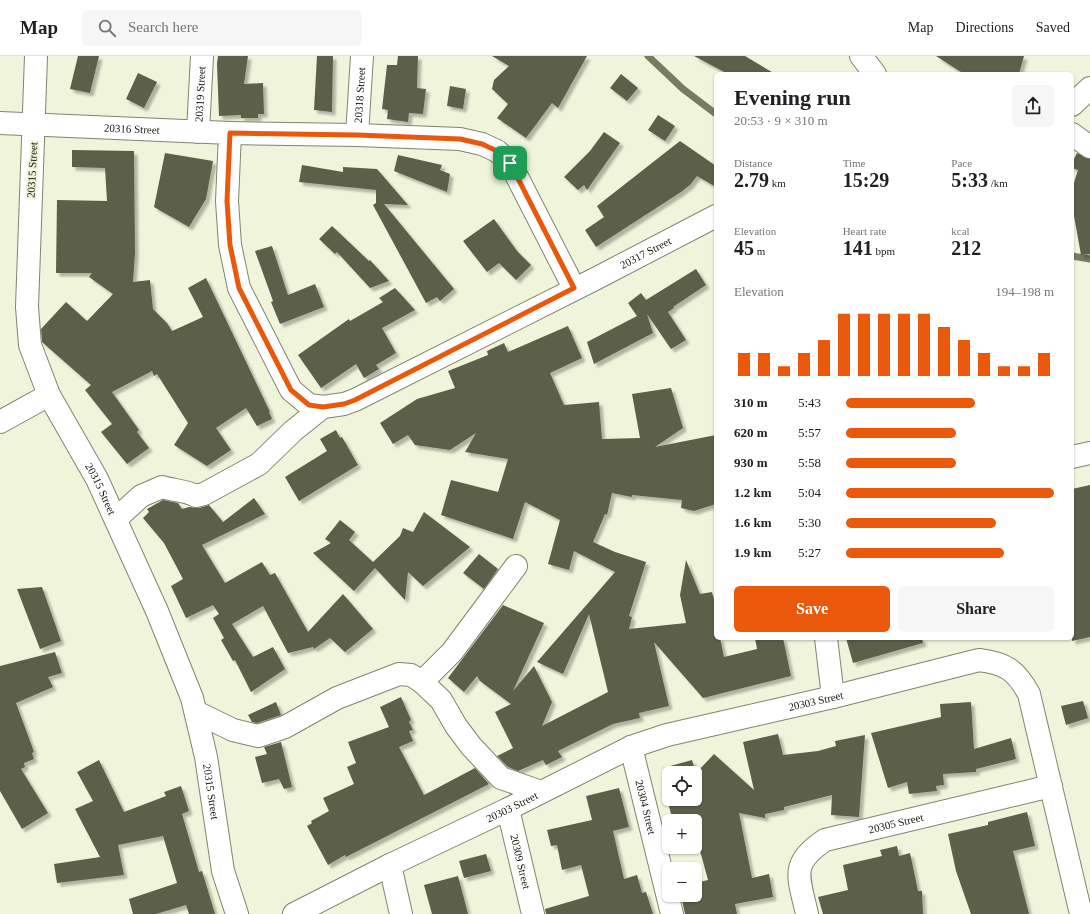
<!DOCTYPE html>
<html lang="en">
<head>
<meta charset="utf-8">
<style>
	:root { --surface:#fff; --page:#f6f6f6; --text:#202124; --muted:#757577; --line:#e0e0e0; --accent:#ea580c }
	body { margin:0; font-family:Georgia,serif; background:var(--page); color:var(--text); height:100vh; display:flex; flex-direction:column; font-size:15px; white-space:nowrap }
	* { box-sizing:border-box; margin:0 }
	p { font-size:13px; color:var(--muted) }
	.icon { flex:none; width:22px; height:22px; fill:none; stroke:currentColor; stroke-width:2; stroke-linecap:round; stroke-linejoin:round }
	.map { position:relative; flex:1; overflow:hidden }
	.details { position:absolute; left:714px; top:16px; width:360px; height:568px; display:flex; flex-direction:column; background:var(--surface); border-radius:6px; box-shadow:0 1px 3px #0004 }
	.details>* { flex:none }
	.fabs { position:absolute; left:662px; top:710px; display:grid; gap:8px }
	.fabs a { display:grid; place-items:center; width:40px; height:40px; border-radius:6px; background:var(--surface); box-shadow:0 1px 3px #0004; font-size:20px }
	.pin { position:absolute; display:grid; place-items:center; width:34px; height:34px; color:#fff; margin:-17px; border-radius:8px; box-shadow:0 2px 6px #0006 }
	.round { display:grid; place-items:center; flex:none; width:42px; height:42px; border-radius:6px; background:var(--page) }
	.head { display:flex; align-items:center; justify-content:space-between; height:68px; padding:0 20px }
	h1 { font-size:22px; font-weight:800; line-height:30px }
	.stats { display:grid; grid-template-columns:repeat(3,1fr); gap:6px; height:68px; padding:4px 20px }
	.stats div { display:grid; align-content:center }
	.stats b { font-size:20px; font-weight:800 }
	.stats small { font-size:11px; font-weight:400 }
	.stats p { font-size:11px }
	.chart { height:112px; padding:8px 20px }
	.chart p { display:flex; justify-content:space-between }
	.chart svg { width:100%; height:72px; margin-top:4px; stroke:var(--accent); stroke-width:6 }
	.cta { display:flex; gap:8px; margin-top:auto; padding:8px 20px }
	.cta a { flex:1; height:46px; border-radius:6px; background:var(--accent); color:#fff; font-size:16px; font-weight:800; line-height:46px; text-align:center }
	.cta a+a { background:var(--page); color:var(--text) }
	ul { padding:0 20px; list-style:none; font-size:13px }
	li { display:grid; grid-template-columns:64px 48px 1fr; align-items:center; height:30px }
	li i { height:10px; border-radius:5px; background:var(--accent) }
	header { display:flex; align-items:center; gap:24px; box-sizing:border-box; height:56px; padding:0 20px; background:var(--surface); border-bottom:1px solid var(--line) }
	header strong { font-size:19px }
	nav { display:flex; gap:22px; margin-inline-start:auto; font-size:14px }
	.search { width:280px; height:36px; background:var(--page); display:flex; align-items:center; gap:10px; box-sizing:border-box; padding:0 14px; border-radius:6px; color:var(--muted); font-size:15px }
	.map>svg:first-child { display:block }
	.lines { fill:none; stroke-linecap:round; stroke-linejoin:round }
	.stream { stroke:#767c5d; stroke-width:7 }
	.building { fill:#5b604a; fill-rule:evenodd; filter:url(#shadow) }
	.street-casing { stroke:#80856e; stroke-width:24 }
	.street { stroke:#fff; stroke-width:22 }
	.route-casing { stroke:#fff; stroke-width:8 }
	.route { stroke:#ea580c; stroke-width:5 }
	.labels { text-anchor:middle; stroke-width:4; stroke-linejoin:round; paint-order:stroke }
	.street-label { font-size:11px; fill:#15170e; stroke:#eff4db }
</style>
</head>
<body>
<header>
<strong>Map</strong>
<div class="search"><svg class="icon" aria-label="search" viewBox="0 0 24 24"><circle cx="10" cy="10" r="6"/><path d="M15 15l6 6"/></svg>Search here</div>
<nav><a>Map</a><a>Directions</a><a>Saved</a></nav>
</header>
<div class="map">
<svg width="1090" height="858" viewBox="0 0 1090 858">
	<defs>
		<filter id="shadow"><feDropShadow dx="3.5" dy="3.5" stdDeviation="1" flood-color="#0004"/></filter>
	</defs>
	<rect width="100%" height="100%" fill="#eff4db"/>
	<g class="lines">
		<!-- stream -->
		<path class="stream" d="M648,0L683,33L716,58
			M1072,200L1090,203"/>
	</g>
	<!-- building -->
	<path class="building" d="M78,0H99L90,37L70,33Z
		M218,0H248L244,28L263,27L264,58H258V62H241V59L219,60L217,8Z
		M317,0H333L332,56L314,54Z
		M398,0H418L417,32L426,33L423,58L409,57L408,66L387,63L388,54L382,53L387,9H397Z
		M492,0H587L558,52L552,47L526,82L497,62L508,48L492,33L494,24L509,10Z
		M694,0H745L775,18H728Z
		M936,0H1024L1019,18H964Z
		M138,17L157,26L144,52L126,43Z
		M621,18L638,32L627,45L610,32Z
		M450,30L466,33L463,53L447,50Z
		M658,59L675,70L665,85L648,74Z
		M604,76L620,87L587,134L584,129L578,134L564,121L590,95Z
		M680,85L716,110V131L697,120L690,129L681,136L596,191L585,174L604,161L597,150Z
		M72,94L134,95L135,197L133,226L150,224L153,253L167,267L172,275L203,261L188,232L206,222L270,356H269L272,363L257,370L246,352L216,372L231,394L207,410L174,389L188,367L157,318L154,320L152,315L112,336L139,374L137,376L149,392L127,408L101,376L112,368L85,334L91,329L42,286L41,273L66,246L87,265L113,238L89,221L92,217H56L57,144L107,145L105,112L72,111Z
		M165,97L213,105L206,143L189,171L154,151Z
		M1077,97L1090,103V198L1081,199L1072,149V133L1078,114L1072,112V107Z
		M398,99L442,109L440,114L450,118L447,136L394,115Z
		M302,109L343,116V111L377,113L408,149L384,148L454,233L440,245L437,241L426,247L373,149L376,147V134L299,126Z
		M494,163L517,195L531,209L516,224L499,207L487,216L463,185Z
		M332,170L369,205L370,204L389,225L370,232L337,196L335,198L319,183Z
		M272,190L288,239L315,228L324,251L280,268L271,246L273,245L255,195Z
		M696,213L706,229L673,251L674,252L668,256L686,284L671,293L647,258L653,277L594,308L587,286L637,260L628,247L641,237L646,244Z
		M395,232L415,254L382,272L396,297L376,309L379,313L364,322L356,308L321,332L298,299L349,263L350,265L383,246L379,242Z
		M568,270L582,302L550,317L564,349L599,346L602,383L640,382L632,338L671,332L683,372L655,391L716,379V448L694,455L681,452L682,444L632,439V441L612,437L607,459L605,458L593,486L615,496L646,506L629,560L632,561L629,573L686,567L680,539L686,504L700,538L712,536L716,552V582H720L724,601L757,593L755,582H783L791,620L703,642L654,586L669,650L639,657L640,662L613,668L558,695L562,701L546,709L543,704L518,715L508,711L497,700L513,692L495,656L511,648L480,625L477,620L464,636L448,622L503,549L544,567L513,635L534,610L552,646L542,670L608,636L589,558L563,618L537,606L615,516L574,495L569,514L548,508L560,464L525,446L513,483L441,459L451,424L498,436L508,403L465,396L476,377L450,394L415,389L408,379L393,388L380,367L417,343L455,332L448,315L488,299L487,295L504,287L508,296Z
		M336,374L340,382L342,381L358,409L299,445L285,421L327,395L320,383Z
		M1090,429V581L1072,585V433Z
		M254,442L265,458L202,489L225,527L262,506L270,519L275,517L308,576L343,538L373,573L345,596L330,582L314,593L313,591L288,597L263,550L232,568L253,601L273,591L285,613L251,636L235,604L233,605L221,584L224,582L213,562L219,558L213,549L186,562L171,530L183,523L164,487L143,462L149,456L147,453L163,444L178,447L182,453L189,451L199,452L209,449L223,466Z
		M424,456L470,491L423,530L408,516L405,544L375,512L354,535L313,497L331,487L325,483L340,464L355,476L349,484L373,506L400,480L403,472L413,476Z
		M479,498L498,513L484,533L463,517Z
		M42,531L61,585L40,593L17,533Z
		M846,582H922L923,587L853,607Z
		M55,596L62,617L48,621L53,631L16,647L34,696L32,697L34,703L24,707L25,711L21,713L48,757L22,773L0,735V610Z
		M401,641L411,664L409,666L413,674L409,675L413,685L399,691L424,739L475,712L489,728L346,801L345,799L328,809L307,770L312,767L311,765L329,755L323,742L354,728L347,711L356,707L348,686L389,671L380,651Z
		M1083,645L1088,662L1066,669L1061,650Z
		M276,646L281,659L257,667L252,666L248,659Z
		M971,646L974,693L1011,682L1016,703L976,713V716L943,718L944,729L936,730L937,735L909,738L907,726L888,732L871,677L941,661L940,648Z
		M778,678L783,699L818,695L836,690L835,685L865,679L859,761L831,759L832,739L784,751V754L765,758V762L739,757L752,822L769,818L773,841L735,848L737,858H685L681,839H695V827L708,824L697,784L695,785V765H669V777L665,759L671,758L662,723L666,722L663,712L692,704L696,717L714,698L754,734L743,686ZM669,717H695V743H669Z
		M281,686L292,731L284,733L279,723L262,727L255,701L267,698L264,691Z
		M99,704L124,756L166,740L164,736L181,730L189,755L182,758L199,816L202,815L215,858H189L186,849L156,858H133L129,843L177,827L163,780L118,789L124,819L57,827L54,808L100,801L75,753L93,745L77,716Z
		M619,732L629,771L613,775L624,823L637,819L642,837L646,836L653,858H546L545,853L589,840L581,809L562,814L557,789L551,790L547,774L592,764L586,740Z
		M1027,756L1035,790L1013,795L1029,858H971L956,815L948,778L988,769V766Z
		M897,790L899,800L910,797L918,835H922L923,858H823L818,841L848,834L843,809L882,800L880,794Z
		M486,798L491,815L464,822L459,805Z
		M458,820L468,858H432L424,829Z"/>
	<g class="lines">
		<defs>
			<g id="street">
				<path id="s1" d="M36,0L27,251L30,289L49,339L97,423L157,555L192,642L206,701L223,815L237,858"/>
				<path d="M861,0L875,18"/>
				<path d="M1072,49L1090,32"/>
				<path id="s2" d="M0,67L230,77L227,145L230,189L239,232L291,334L309,349L323,351L344,348L355,344L595,223L716,160"/>
				<path id="s3" d="M198,76L202,0"/>
				<path d="M230,77L357,79L460,83L482,88L497,95L510,107L574,232"/>
				<path d="M1072,78L1090,91"/>
				<path id="s4" d="M357,79L362,0"/>
				<path d="M0,366L49,339"/>
				<path d="M1072,401L1090,397"/>
				<path d="M116,463L141,440L162,431C174,435 185,434 196,440L204,438L259,408L293,375L323,351"/>
				<path d="M826,582L833,641"/>
				<path d="M422,626L452,596L516,510"/>
				<path d="M196,656L233,674L258,680L285,671L337,642L399,618L411,619L422,626L441,644L456,670L471,690L501,722L541,736"/>
				<path id="s5" d="M631,691L672,858"/>
				<path id="s6" d="M508,753L533,858"/>
				<path id="s7" d="M390,809L508,753L631,691L667,679L833,641L979,604C1005,607 1016,614 1029,638L1081,858"/>
				<path d="M294,858L390,809L401,858"/>
				<path id="s8" d="M807,858C799,821 789,808 825,784L1051,730"/>
			</g>
		</defs>
		<!-- street casing -->
		<use href="#street" class="street-casing"/>
		<!-- street -->
		<use href="#street" class="street"/>
	</g>
	<g class="lines">
		<defs>
			<path id="route" d="M230,77L357,79L460,83L482,88L497,95L510,107L574,232L355,344L344,348L323,351L309,349L291,334L239,232L230,189L227,145Z"/>
		</defs>
		<!-- route casing -->
		<use href="#route" class="route-casing"/>
		<!-- route -->
		<use href="#route" class="route"/>
	</g>
	<g class="labels">
		<!-- street labels -->
		<g class="street-label">
			<text dy="4" stroke="none"><textPath href="#s3" startOffset="38">20319 Street</textPath></text>
			<text dy="4" stroke="none"><textPath href="#s4" startOffset="40">20318 Street</textPath></text>
			<text dy="4" stroke="none"><textPath href="#s2" startOffset="132">20316 Street</textPath></text>
			<text transform="translate(32 114) rotate(-87)" y="4">20315 Street</text>
			<text dy="4" stroke="none"><textPath href="#s2" startOffset="897">20317 Street</textPath></text>
			<text dy="4" stroke="none"><textPath href="#s1" startOffset="450">20315 Street</textPath></text>
			<text dy="4" stroke="none"><textPath href="#s7" startOffset="459">20303 Street</textPath></text>
			<text dy="4" stroke="none"><textPath href="#s1" startOffset="774">20315 Street</textPath></text>
			<text dy="4" stroke="none"><textPath href="#s7" startOffset="135">20303 Street</textPath></text>
			<text dy="4" stroke="none"><textPath href="#s5" startOffset="62">20304 Street</textPath></text>
			<text dy="4" stroke="none"><textPath href="#s8" startOffset="158">20305 Street</textPath></text>
			<text dy="4" stroke="none"><textPath href="#s6" startOffset="54">20309 Street</textPath></text>
		</g>
	</g>
</svg>
<div class="fabs">
<a><svg class="icon" aria-label="locate" viewBox="0 0 24 24"><circle cx="12" cy="12" r="6"/><path d="M12 2v4M12 18v4M2 12h4M18 12h4"/></svg></a>
<a>+</a>
<a>−</a>
</div>
<div class="pin" style="left:510px;top:107px;background:#1e9e55"><svg class="icon" aria-label="arrive" viewBox="0 0 24 24"><path d="M6 21V4h12l-3 4 3 4H6"/></svg></div>
<section class="details">
<div class="head"><div><h1>Evening run</h1><p>20:53 · 9 × 310 m</p></div><a class="round"><svg class="icon" aria-label="share" viewBox="0 0 24 24"><path d="M12 15V3M7 8l5-5 5 5M5 13v7h14v-7"/></svg></a></div>
<div class="stats">
<div><p>Distance</p><b>2.79<small> km</small></b></div>
<div><p>Time</p><b>15:29</b></div>
<div><p>Pace</p><b>5:33<small> /km</small></b></div>
</div>
<div class="stats">
<div><p>Elevation</p><b>45<small> m</small></b></div>
<div><p>Heart rate</p><b>141<small> bpm</small></b></div>
<div><p>kcal</p><b>212</b></div>
</div>
<div class="chart"><p><span>Elevation</span>194–198 m</p>
<svg viewBox="0 0 160 44" preserveAspectRatio="none"><path d="M5 44V30M15 44V30M25 44V38M35 44V30M45 44V22M55 44V6M65 44V6M75 44V6M85 44V6M95 44V6M105 44V14M115 44V22M125 44V30M135 44V38M145 44V38M155 44V30"/></svg>
</div>
<ul>
<li><b>310 m</b>5:43<i style="width:62%"></i></li>
<li><b>620 m</b>5:57<i style="width:53%"></i></li>
<li><b>930 m</b>5:58<i style="width:53%"></i></li>
<li><b>1.2 km</b>5:04<i style="width:100%"></i></li>
<li><b>1.6 km</b>5:30<i style="width:72%"></i></li>
<li><b>1.9 km</b>5:27<i style="width:76%"></i></li>
</ul>
<div class="cta"><a>Save</a><a>Share</a></div>
</section>
</div>
</body>
</html>
